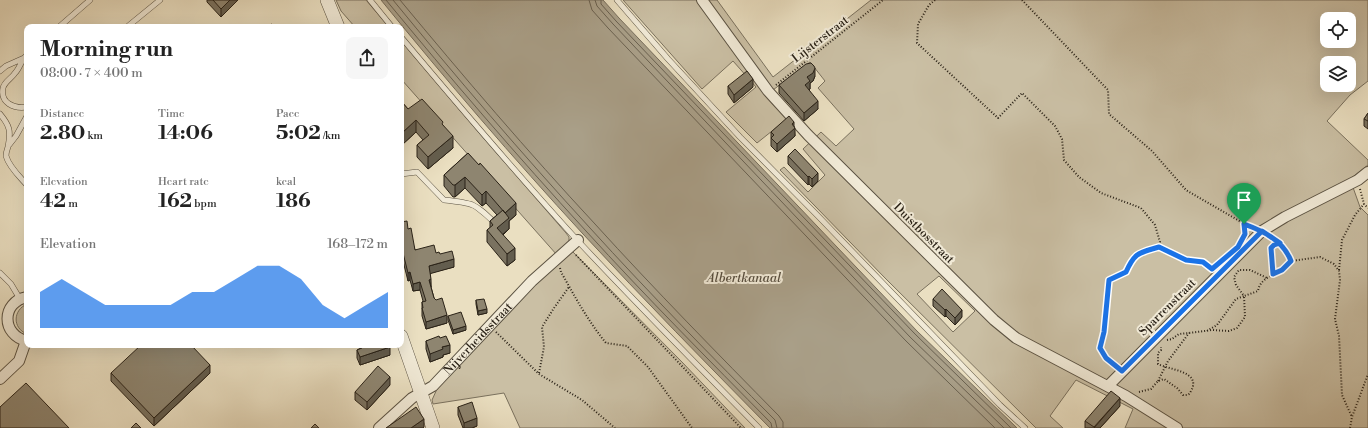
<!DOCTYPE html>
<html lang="en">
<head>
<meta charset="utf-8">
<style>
	:root { --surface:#fff; --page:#f6f6f6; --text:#222; --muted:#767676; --accent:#1a73e8 }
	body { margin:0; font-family:"Libre Bodoni",serif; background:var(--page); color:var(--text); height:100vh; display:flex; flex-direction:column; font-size:15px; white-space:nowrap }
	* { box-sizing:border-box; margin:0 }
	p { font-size:13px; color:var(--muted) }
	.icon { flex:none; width:22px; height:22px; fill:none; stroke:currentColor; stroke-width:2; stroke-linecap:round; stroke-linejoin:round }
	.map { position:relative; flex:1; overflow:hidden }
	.drawer { position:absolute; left:24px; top:24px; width:380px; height:324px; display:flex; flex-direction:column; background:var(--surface); border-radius:8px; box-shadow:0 4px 16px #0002 }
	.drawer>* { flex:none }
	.tools { position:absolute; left:1320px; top:12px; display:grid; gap:8px }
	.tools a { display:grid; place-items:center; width:36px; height:36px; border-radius:8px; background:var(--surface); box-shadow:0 4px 16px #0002; font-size:20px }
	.pin { position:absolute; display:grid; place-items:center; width:34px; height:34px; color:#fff; margin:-41px -17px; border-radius:50% 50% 50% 0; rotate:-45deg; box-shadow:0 0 4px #0007 }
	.pin .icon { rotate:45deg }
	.round { display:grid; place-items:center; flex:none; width:42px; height:42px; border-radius:8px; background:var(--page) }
	.summary { display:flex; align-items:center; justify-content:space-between; height:68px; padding:0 16px }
	h1 { font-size:22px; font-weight:700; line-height:30px }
	.metrics { display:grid; grid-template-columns:repeat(3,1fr); gap:6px; height:68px; padding:4px 16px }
	.metrics div { display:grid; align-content:center }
	.metrics b { font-size:20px; font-weight:700 }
	.metrics small { font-size:11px; font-weight:400 }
	.metrics p { font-size:11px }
	.chart { height:112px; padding:8px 16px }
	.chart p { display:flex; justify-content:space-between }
	.chart svg { width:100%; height:72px; margin-top:4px; fill:var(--accent); opacity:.7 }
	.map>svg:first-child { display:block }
	.green { fill:#cabfa4; stroke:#7a715e; fill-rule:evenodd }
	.water { fill:#a99f88; stroke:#776d5b }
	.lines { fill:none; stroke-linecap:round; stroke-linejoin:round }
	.shore { stroke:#6a6150; stroke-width:1 }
	.service-casing { stroke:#5b5242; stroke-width:6 }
	.minor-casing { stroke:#5b5242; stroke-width:12 }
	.tertiary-casing { stroke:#5b5242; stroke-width:14 }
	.path { stroke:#2b2318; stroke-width:2; stroke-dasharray:1 2; stroke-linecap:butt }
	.service { stroke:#f1ead7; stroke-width:5 }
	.minor { stroke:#f1ead7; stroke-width:10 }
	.tertiary { stroke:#f1ead7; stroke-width:13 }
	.wall { fill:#7a7260; stroke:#2b2318 }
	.shaded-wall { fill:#635d4e; stroke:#2b2318 }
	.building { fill:#8e8570; stroke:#2b2318 }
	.route-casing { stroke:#fff; stroke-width:8 }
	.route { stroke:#1a73e8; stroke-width:5 }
	.labels { text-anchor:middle; stroke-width:4; stroke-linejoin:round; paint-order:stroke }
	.street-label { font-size:12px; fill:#2b2318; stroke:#f1ead7 }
	.water-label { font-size:13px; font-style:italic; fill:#574e3f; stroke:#f1ead7 }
</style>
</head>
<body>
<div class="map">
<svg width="1368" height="428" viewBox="0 0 1368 428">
	<rect width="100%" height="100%" fill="#eadfc1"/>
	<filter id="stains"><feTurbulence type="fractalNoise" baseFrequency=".005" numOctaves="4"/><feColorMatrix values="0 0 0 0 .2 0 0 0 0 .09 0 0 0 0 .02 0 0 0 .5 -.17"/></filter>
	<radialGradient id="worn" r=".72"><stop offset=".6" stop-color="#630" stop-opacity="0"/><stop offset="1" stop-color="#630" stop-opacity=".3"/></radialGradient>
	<!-- green -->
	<path class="green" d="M336,0H366L389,27H355L341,11Z
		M623,0H717L773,77L871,0H1368V81L1350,95L1327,121L1368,160V165L1350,179L1360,207L1368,215V428H1125L1133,409L1076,380L1050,416L1063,428H1036L885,278L780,170L784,167L808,192L825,175L803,149L821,132L836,146L854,129L818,88L825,81L810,62L765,96L787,119L757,143L726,112L756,87L733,61L702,89ZM1327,19H1349V41H1327ZM1327,63H1349V85H1327ZM939,276L975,311L953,332L917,294ZM1000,320L1017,334L1026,347L994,327Z
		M401,41L480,134L566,233L569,237V244L557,255L401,79Z
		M569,248L682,362L745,428H520L504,393L433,404L432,400L437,389Z
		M27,304V334C12,328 13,310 27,304Z"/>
	<!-- water -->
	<path class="water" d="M381,0H603L619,18L917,331L1017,428H770C707,364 644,300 583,234C513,158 446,80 381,0Z"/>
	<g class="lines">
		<!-- shore -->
		<path class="shore" d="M386,0C451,79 517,156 586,231C646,297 709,360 771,423L772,428
			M393,0C457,78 522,154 590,228C650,294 712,357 775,420L777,428
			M400,0C463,76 528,152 595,224C655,290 717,353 779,416L783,422V428
			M589,0L592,10L608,28L906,341L995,428
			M595,0L597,6L613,24L910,337L1004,428
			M601,0V4L616,21L914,333L1011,428"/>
		<defs>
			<path id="service" d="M370,0L392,27
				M617,0L668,59L740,137L818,216L1000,405L1025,428
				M59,27L90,0
				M127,27L160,0
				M401,37C459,106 517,174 578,241C637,304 698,366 759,428
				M27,55C21,60 20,68 15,73C12,78 4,82 3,88C0,103 14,109 27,107
				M0,71L6,66L24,58
				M0,114C10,126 11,131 8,147C7,150 6,152 6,156C9,167 20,177 27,185
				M9,145L16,136L27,116
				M401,174L417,172L444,200C474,203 474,203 495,223
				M0,273L11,284L20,299"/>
			<g id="minor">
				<path d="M702,0L768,91L808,135L994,320L1016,338L1126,396L1177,428"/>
				<path d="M27,297C1,302 1,335 27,341"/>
				<path d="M0,379L19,361L26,341"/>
				<path d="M1108,386L1262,231L1285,217L1358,180L1368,172"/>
				<path id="s1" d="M379,428L412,398L433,386L532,281L578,240"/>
			</g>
			<path id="tertiary" d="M327,0L338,27
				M401,336L433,428"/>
		</defs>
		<!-- service casing -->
		<use href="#service" class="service-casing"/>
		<!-- minor casing -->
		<use href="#minor" class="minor-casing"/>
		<!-- tertiary casing -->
		<use href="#tertiary" class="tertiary-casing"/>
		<!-- path -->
		<path class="path" d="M935,0L929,5L918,24L917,43L998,118L1022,93L1055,126L1062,139L1064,160L1079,177L1101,193L1141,208L1155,225L1160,242L1159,247
			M1022,0L1108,90L1109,114L1152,151L1186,190L1243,223L1252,227
			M776,85L883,0
			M1360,189L1364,204L1368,208
			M1243,223L1245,234
			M1272,237C1281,244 1287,250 1291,261L1320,257L1334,264L1339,271L1340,280L1335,319L1339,336L1342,395L1352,417
			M576,255L741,428
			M560,268L561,272C575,297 588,321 606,343L627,346L648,367L692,428
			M1339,270L1342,240L1355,215L1364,204
			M1273,274L1271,248L1274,245L1280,243
			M1207,331L1217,325L1236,299L1244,296L1236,285L1234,277L1239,270H1250L1267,278
			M496,332L539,374L582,400L615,428
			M1167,340L1172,339L1179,334L1189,333L1212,330L1229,331L1237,328L1245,317L1244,296L1258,291C1260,278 1273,276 1282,270C1285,267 1288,264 1291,261
			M1114,365L1106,358L1100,348L1104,332L1108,286L1109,280L1127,272C1135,252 1139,253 1159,247L1186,260L1203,262L1211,269
			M539,373L544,347L542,327L554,308L569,287
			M1158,381L1168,361L1189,333
			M1139,392L1151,389L1158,381L1164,379L1177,388L1183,395C1188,395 1189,395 1191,391C1202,371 1169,370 1158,364V353L1161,350V347
			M1350,428L1352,417L1368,374"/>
		<!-- service -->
		<use href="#service" class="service"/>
		<!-- minor -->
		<use href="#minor" class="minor"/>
		<!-- tertiary -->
		<use href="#tertiary" class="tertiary"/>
	</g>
	<!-- wall -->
	<path class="wall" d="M207,0H238L221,17L207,2Z
		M815,76L813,81L810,83V89L809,90L818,109L804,121L779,93V85Z
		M728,86L753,87L734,103L728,94Z
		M401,101L408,109L443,125L453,148L428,169L417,157V145L423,140L416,132L403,144L401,142Z
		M1368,113V129L1364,126V119Z
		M794,126L795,136L777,152L771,146V132Z
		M468,153L516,215L509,221V229L503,235L515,260L507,266L487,242V230L490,228V221L497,215L486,203L482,206L465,188L455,197H453L444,186V175Z
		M788,156L818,181L812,187L809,184L808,185L788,164Z
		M401,222L408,229L415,250L440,254L454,267L430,273L431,287L434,298L447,323L426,329L422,316V302L423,301L420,290L413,291L410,280L408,281L403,261H401Z
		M933,299L962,317L955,325L946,316L945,317L933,306Z
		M476,300L487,313L478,315L476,304Z
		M448,316L466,330L453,334L448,320Z
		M440,338L450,353L443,355V357L430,362L426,349V341Z
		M361,345L390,355L360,365L357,358V350L361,348Z
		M111,373H210L154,426L111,381Z
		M390,385L367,410L355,400V392Z
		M1120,406L1100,428H1085V421Z
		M458,407L477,426L472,428H463L458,415Z"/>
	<!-- shaded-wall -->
	<path class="shaded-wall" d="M230,0H238L221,17V9Z
		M815,68V76L813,81L810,83V89L805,93V85L807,77Z
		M753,79V87L734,103V95Z
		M818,101V109L804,121V113Z
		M416,120V132L403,144V132Z
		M794,122V129L795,128V136L777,152V144L792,124Z
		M453,136V148L428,169V157Z
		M818,173V181L812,187V179Z
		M809,176V184L808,185V177Z
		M465,177V188L455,197V185Z
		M486,191V203L482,206V195Z
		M516,203V215L509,221V229L497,239V228L505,213Z
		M515,248V260L507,266V254Z
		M454,259V267L429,274V266Z
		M410,272V280L408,281V273Z
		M431,279V287L429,280Z
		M420,282V290L413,291V284Z
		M487,309V313L478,315V311Z
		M946,309V316L945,317V310Z
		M962,310V317L955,325V318Z
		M447,315V323L426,329V322Z
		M466,326V330L453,334V330Z
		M450,345V353L443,355V357L430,362V354L442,347Z
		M390,347V355L360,365V357Z
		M210,365V373L154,426V418Z
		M390,377V385L367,410V402Z
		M1120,398V406L1100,428H1094Z
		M477,418V426L472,428H464V423Z
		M424,419V427L423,428H411Z"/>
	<!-- building -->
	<path class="building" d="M213,0H230L221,9Z
		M272,24L274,27H266Z
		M811,63L814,66L815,68L813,73L807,77L810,81L805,85L818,101L804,113L779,85L806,64Z
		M747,71L753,79L734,95L728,86Z
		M422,99L443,122L442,124L453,136L428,157L417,145L429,135L416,120L403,132L401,130V101L408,109Z
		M1368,113V121L1364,119Z
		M789,116L794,122L792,124L795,128L777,144L771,138L774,135L771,132Z
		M795,149L818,173L812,179L809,176L808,177L788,156Z
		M468,153L479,165L480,163L516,203L505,213L486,191L482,195L465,177L455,185H453L444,175Z
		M503,210L509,218L497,228L515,248L507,254L487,230L493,225L490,221Z
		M407,221L408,229L411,228L415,250L434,245L436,253L439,252L440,254L452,251L454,259L429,266L431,279L429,280L434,298L436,300L442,298L447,315L426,322L422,308H423L422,302L426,301L420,282L413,284L410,272L408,273L403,253H401V222Z
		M942,289L962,310L955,318L946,309L945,310L933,299Z
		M484,299L487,309L478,311L476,300Z
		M461,312L466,326L453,330L448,316Z
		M439,336L440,338L446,336L450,345L442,347L443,349L430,354L426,341Z
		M141,345H191L210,365L154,418L111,373Z
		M361,345H390V347L360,357L357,350L362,348Z
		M378,366L390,377L367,402L355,392Z
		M26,383L69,428H0V407Z
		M1111,391L1120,398L1094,427L1085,421Z
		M472,402L477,418L464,423L458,407Z
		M416,407L424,419L411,428H386Z
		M136,423L141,428H131Z
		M315,424L319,428H311Z"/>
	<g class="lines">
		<defs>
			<path id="route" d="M1244,224L1245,234L1238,247L1212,269L1203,262L1186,260L1159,247C1139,253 1135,252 1126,272L1109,280L1104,332L1100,348L1106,358L1122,371L1262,231L1280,243L1274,245L1271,248L1273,274L1282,270L1291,261C1283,240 1263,231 1244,224"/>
		</defs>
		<!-- route casing -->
		<use href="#route" class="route-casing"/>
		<!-- route -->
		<use href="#route" class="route"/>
	</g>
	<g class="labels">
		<!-- street labels -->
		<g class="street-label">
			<text transform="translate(820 39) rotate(-38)" y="4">Lijsterstraat</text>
			<text transform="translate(924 233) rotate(45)" y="4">Duistbosstraat</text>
			<text transform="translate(1167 307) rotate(-45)" y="4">Sparrenstraat</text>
			<text dy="4" stroke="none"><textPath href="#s1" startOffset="134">Nijverheidsstraat</textPath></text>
		</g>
		<!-- water labels -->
		<g class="water-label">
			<text x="744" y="282">Albertkanaal</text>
		</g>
	</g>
	<rect width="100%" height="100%" filter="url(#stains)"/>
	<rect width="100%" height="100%" fill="url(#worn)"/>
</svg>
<div class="tools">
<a><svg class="icon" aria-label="locate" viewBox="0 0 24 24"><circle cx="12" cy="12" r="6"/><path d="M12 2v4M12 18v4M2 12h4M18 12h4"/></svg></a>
<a><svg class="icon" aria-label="layers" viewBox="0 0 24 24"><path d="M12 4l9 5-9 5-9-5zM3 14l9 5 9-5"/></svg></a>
</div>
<div class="pin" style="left:1244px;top:224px;background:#1e9e55"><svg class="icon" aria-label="arrive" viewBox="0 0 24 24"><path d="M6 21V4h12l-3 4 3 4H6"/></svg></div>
<section class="drawer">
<div class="summary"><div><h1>Morning run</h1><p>08:00 · 7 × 400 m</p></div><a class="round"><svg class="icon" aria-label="share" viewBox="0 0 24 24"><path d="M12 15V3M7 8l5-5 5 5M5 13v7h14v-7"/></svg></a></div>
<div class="metrics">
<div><p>Distance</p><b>2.80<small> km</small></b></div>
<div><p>Time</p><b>14:06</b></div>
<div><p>Pace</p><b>5:02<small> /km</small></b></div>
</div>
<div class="metrics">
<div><p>Elevation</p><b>42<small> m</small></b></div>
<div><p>Heart rate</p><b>162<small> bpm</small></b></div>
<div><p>kcal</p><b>186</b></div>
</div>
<div class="chart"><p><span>Elevation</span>168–172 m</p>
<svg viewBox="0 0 160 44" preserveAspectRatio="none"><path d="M0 44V22L10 14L20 22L30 30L40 30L50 30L60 30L70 22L80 22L90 14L100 6L110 6L120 14L130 30L140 38L150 30L160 22V44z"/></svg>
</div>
</section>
</div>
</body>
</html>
